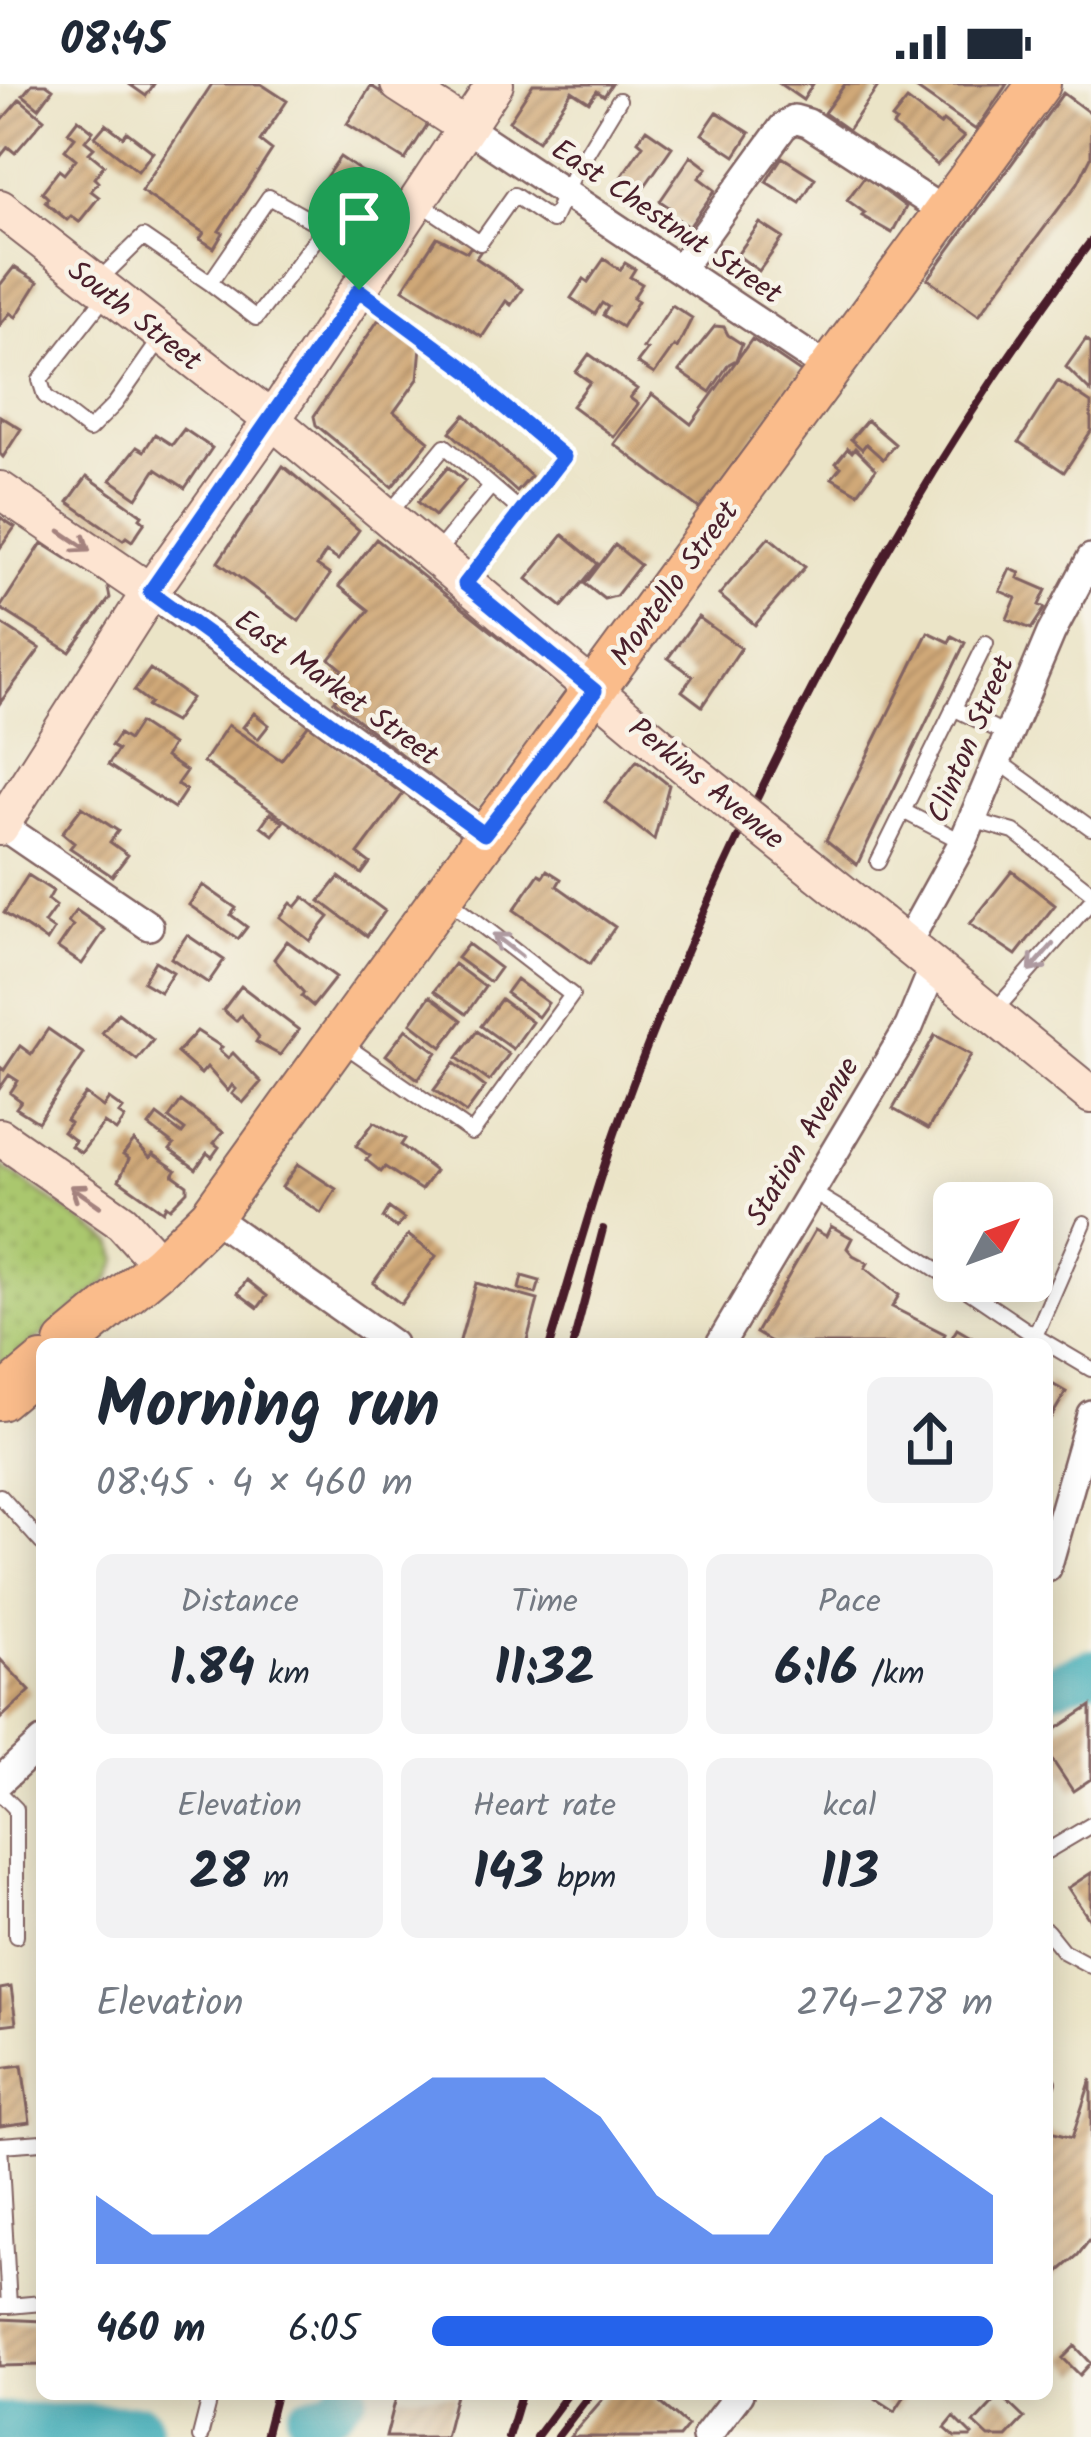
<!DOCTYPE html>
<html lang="en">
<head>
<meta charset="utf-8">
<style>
	:root { --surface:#fff; --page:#f2f2f3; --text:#1f2937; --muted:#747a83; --accent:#2563eb }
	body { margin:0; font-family:Kalam,sans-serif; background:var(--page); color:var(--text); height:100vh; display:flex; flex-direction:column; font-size:45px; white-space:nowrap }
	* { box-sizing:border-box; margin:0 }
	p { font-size:39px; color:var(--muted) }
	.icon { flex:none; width:66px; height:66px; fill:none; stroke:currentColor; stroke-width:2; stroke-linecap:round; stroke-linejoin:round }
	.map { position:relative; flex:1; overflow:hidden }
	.details { position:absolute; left:36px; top:1254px; width:1017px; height:1062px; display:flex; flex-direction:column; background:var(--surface); border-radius:18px; box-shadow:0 6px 30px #0003 }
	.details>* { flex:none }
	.needle { width:78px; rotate:49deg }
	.buttons { position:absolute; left:933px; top:1098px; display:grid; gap:24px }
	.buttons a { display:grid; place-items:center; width:120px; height:120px; border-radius:18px; background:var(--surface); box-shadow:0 6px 30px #0003; font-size:60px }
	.pin { position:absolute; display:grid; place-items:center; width:102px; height:102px; color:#fff; margin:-123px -51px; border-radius:50% 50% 50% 0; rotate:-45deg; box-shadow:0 0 12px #0007 }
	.pin .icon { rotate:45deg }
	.round { display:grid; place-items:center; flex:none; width:126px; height:126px; border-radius:18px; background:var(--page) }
	.head { display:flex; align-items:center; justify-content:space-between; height:204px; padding:0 60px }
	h1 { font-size:66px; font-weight:600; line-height:90px }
	.stats { display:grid; grid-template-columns:repeat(3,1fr); gap:18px; height:204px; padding:12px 60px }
	.stats div { display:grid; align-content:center; border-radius:18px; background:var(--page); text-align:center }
	.stats b { font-size:51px; font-weight:600 }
	.stats small { font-size:33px; font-weight:400 }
	.stats p { font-size:33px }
	.chart { height:336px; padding:24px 60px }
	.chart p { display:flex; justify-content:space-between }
	.chart svg { width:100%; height:216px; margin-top:12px; fill:var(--accent); opacity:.7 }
	ul { padding:0 60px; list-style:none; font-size:39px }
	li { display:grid; grid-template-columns:192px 144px 1fr; align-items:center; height:90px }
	li i { height:30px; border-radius:15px; background:var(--accent) }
	.status { display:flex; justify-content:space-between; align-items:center; height:84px; padding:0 60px; background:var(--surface); direction:ltr }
	.status svg { height:33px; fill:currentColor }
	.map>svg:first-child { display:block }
	.park { fill:url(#park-dots); stroke:#7a734c; stroke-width:3 }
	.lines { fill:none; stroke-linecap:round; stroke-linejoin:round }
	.river { stroke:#3aabb7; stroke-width:42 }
	.building { fill:url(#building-hatch) }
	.lane-casing { stroke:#826462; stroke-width:18 }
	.street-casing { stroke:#826462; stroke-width:32 }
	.secondary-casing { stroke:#826462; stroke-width:40 }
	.primary-casing { stroke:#826462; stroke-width:46 }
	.lane { stroke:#fff; stroke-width:14 }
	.street { stroke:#fff; stroke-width:27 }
	.secondary { stroke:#fde4d1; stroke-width:36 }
	.primary { stroke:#fabc8b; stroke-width:42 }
	.rail { stroke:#4a1f2b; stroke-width:8 }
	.secondary-bridge-casing { stroke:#826462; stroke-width:40; stroke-linecap:butt }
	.secondary-bridge { stroke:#fde4d1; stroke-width:36 }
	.oneway { stroke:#a4827e }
	.oneway2 { stroke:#ae9aa0 }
	.route-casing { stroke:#fff; stroke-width:24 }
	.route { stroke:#2563eb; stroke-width:15 }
	.labels { text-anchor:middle; stroke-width:9; stroke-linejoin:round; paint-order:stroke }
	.street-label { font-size:30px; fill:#4a1f2b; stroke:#f7f3e8 }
</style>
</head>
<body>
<div class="status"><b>08:45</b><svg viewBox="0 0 49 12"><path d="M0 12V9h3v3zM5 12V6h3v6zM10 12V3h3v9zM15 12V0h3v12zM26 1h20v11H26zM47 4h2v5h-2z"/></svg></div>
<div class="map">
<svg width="1091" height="2353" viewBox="0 0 1091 2353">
	<defs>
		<pattern id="park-dots" width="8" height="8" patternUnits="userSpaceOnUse" patternTransform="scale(3)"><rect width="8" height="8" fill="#aac76e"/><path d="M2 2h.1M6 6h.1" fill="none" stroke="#94aa5f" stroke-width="1.8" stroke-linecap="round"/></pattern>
		<pattern id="building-hatch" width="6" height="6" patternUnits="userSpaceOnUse" patternTransform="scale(3)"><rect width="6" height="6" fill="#d0a978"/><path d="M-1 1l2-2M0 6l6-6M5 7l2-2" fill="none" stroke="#ab8963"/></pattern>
	</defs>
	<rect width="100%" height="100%" fill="#f7f3e8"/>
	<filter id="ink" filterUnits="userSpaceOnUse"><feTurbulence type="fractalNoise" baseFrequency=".00833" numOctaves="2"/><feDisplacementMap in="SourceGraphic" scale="24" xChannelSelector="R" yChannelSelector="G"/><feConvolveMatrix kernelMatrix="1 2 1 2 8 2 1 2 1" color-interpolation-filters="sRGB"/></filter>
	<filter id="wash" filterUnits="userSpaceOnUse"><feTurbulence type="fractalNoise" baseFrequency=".004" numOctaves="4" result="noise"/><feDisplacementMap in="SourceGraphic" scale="48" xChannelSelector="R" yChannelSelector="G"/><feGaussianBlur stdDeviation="2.7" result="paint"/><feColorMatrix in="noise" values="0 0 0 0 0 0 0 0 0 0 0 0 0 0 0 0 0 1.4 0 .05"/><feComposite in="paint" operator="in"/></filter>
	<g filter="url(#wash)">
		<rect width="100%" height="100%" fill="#ebe4c7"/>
		<!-- park -->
		<path class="park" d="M0,1081L113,1159L118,1175L110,1195L0,1286Z"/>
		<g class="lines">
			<!-- river -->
			<path class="river" d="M1047,1602L1091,1586
				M308,2333L333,2325L348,2310
				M0,2340L141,2341"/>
		</g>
		<g id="blocks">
			<!-- building -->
			<path class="building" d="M32,0H46L53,5L39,24L23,11Z
				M129,0H154L146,12Z
				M212,0H261L287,17L260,57L272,66L219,147L223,149L214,164L200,155L204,149L141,107Z
				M533,0H612L604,12L597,7L589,18L572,7L538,57L509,37Z
				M780,0H813L803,16Z
				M845,0H871L877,4L848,46L824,29Z
				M910,0H1007L976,46Z
				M371,2L429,38L405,76L347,40Z
				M1063,9L1091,30V73L1078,99L979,231L928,195Z
				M20,15L44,35L15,69L8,63L0,73V38Z
				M907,16L940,41L943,37L964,53L937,81L893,42L896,38L892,35Z
				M717,28L750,49L735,72L702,50Z
				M78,35L93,47L85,57L94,64L89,69L104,81L94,94L98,98L91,107L99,113L79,138L71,132L67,136L45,118L48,114L42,108L59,86L64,90L76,75L65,66L75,53L68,48Z
				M106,40L123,53L127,48L153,68L138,87L95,53Z
				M646,45L672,63L642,106L621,93L643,61L638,57Z
				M691,72L707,84L699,94L715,106L689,143L666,127L669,123L660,117Z
				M340,73L386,104L359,145L312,113Z
				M782,73L815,94L800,119L766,98Z
				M865,92L906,123L892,149L862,132L865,129L847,116Z
				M760,139L783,154L759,187L737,171Z
				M437,153L467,168L471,162L480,168L476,174L522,205L511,221L506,217L482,253L403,205Z
				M604,175L620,186L625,179L635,185L630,193L642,200L633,214L638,217L622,243L603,231L608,223L602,219L595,230L571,214L584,195L588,198Z
				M14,183L38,198L16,233L10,229L0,241V201Z
				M672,221L692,234L677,264L674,262L654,290L637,279L647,266L643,264Z
				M379,235L421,262L418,295L394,328L429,357L392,403L316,341L314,332Z
				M715,242L724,243L728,251L742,260L736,276L729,280L710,308L679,287Z
				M752,255L802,289L700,425L614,360L652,310L691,340Z
				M1086,255L1091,259V308L1066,283Z
				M589,270L637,305L630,314L638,320L614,353L572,322L590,298L576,288Z
				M1058,297L1091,319V347L1064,388L1019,358Z
				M465,331L531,392L517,408L450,348Z
				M0,332L21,345L3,373L0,370Z
				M867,336L895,360L883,375L866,360L862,365L851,355Z
				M184,345L212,364L185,404L156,385L137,414L111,396L137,363L144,367L155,350L172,361Z
				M848,364L852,368L855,364L876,385L858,409L832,394L841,383L836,379Z
				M283,382L359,446L338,476L326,468L317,482L330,491L299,537L218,478Z
				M448,383L465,397L435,432L418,418Z
				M87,392L142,431L140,434L145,438L132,457L126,453L123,456L68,418Z
				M0,433L15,443L0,464Z
				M563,451L598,480L562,523L527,495Z
				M769,453L805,483L755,541L719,511Z
				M376,455L568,608L476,730L334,617L339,611L328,603L342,585L330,575L369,526L339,502Z
				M42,459L107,500L110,514L70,568L0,524Z
				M615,461L640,481L616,512L604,515L585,500Z
				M1010,485L1020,489L1018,494L1046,506L1039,521L1045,524L1031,545L1007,535L1016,514L1000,507Z
				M698,533L741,564L702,622L682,607L693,592L668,574Z
				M0,539L40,565L0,619Z
				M928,548L949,558L952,552L965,559L857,781L826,756Z
				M150,585L191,614L174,638L147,623L150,619L134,607Z
				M254,629L269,641L258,655L243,643Z
				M139,639L172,661L165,673L186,687L177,700L186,706L174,724L108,681L118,666L111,662L119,650L128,656Z
				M309,640L403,710L358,770L370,779L362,790L203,678L228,641L281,676Z
				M637,676L669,701L654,756L605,718Z
				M82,723L118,747L110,758L128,771L112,792L70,764L74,759L62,749Z
				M270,729L283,738L273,751L261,742Z
				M547,786L561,795L557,802L615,843L590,880L514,826L539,790L543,792Z
				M1012,787L1055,821L1016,871L970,840Z
				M28,791L53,807L48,816L56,822L44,839L54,846L47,857L4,829Z
				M339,793L385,827L367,852L320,817Z
				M203,801L236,824L231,831L247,843L238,855L189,821Z
				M304,813L329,833L310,857L280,833L291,819L296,823Z
				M76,826L105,846L82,880L58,864L73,842L68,838Z
				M187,851L224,876L208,899L171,874Z
				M287,857L336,893L313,922L301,912L304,909L274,875Z
				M468,860L500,884L490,898L457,874Z
				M155,877L173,888L160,908L143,898Z
				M454,880L485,903L466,930L434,907Z
				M516,895L548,919L538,933L506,909Z
				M241,902L299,946L280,971L256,958L259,953L241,931L236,937L223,926Z
				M430,912L462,936L442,963L411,939Z
				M501,915L532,938L513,965L481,942Z
				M118,929L153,956L137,976L102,949Z
				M48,945L84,970L38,1038L16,1024L21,1017L10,1009L18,997L9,991L0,1004V983L4,986L20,962L31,970Z
				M406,945L437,968L418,995L386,971Z
				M197,947L222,963L219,966L228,974L233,969L261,998L243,1019L232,1010L236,1005L232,1001L228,1007L207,983L201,990L177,969Z
				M477,947L509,970L489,997L457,974Z
				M935,951L971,971L928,1045L893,1025Z
				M454,979L485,1003L466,1029L434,1006Z
				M85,1010L103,1023L109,1015L123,1025L119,1030L125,1034L116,1047L104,1039L81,1069L71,1062L75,1057L63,1048L70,1039L66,1036Z
				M181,1017L223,1048L214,1059L219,1063L212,1073L207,1069L196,1085L170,1066L174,1061L149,1042L157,1031L182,1050L185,1046L169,1034Z
				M374,1038L405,1055L401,1061L435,1087L421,1106L385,1083L381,1088L366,1076L370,1072L356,1062Z
				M134,1057L150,1074L153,1070L176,1086L173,1091L187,1101V1107L170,1124L166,1121L163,1127L119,1096L129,1075L123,1071Z
				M298,1080L336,1105L321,1129L282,1103Z
				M389,1124L404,1135L397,1144L383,1134Z
				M831,1142L852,1154L847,1164L853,1171L868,1179L865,1184L899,1211L892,1223L945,1250L940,1260H775L756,1249L815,1146L826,1152Z
				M408,1151L436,1172L401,1220L373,1199Z
				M522,1192L540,1197L536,1210L519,1205Z
				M247,1196L267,1212L258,1224L238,1209Z
				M476,1199L538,1216L526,1260H459Z
				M957,1245L983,1260H948Z
				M1047,1297L1066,1308L1047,1340Z
				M0,1575L30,1607L0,1635Z
				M1091,1622V1695L1073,1707L1047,1668V1651Z
				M1091,1789V1838L1068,1804Z
				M11,1903L16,1939L0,1941V1905Z
				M22,1981L30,2038L0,2042V1984Z
				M1091,1995V2154L1078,2171L1047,2198V2047L1072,2054Z
				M0,2235L42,2237V2281L0,2282Z
				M1075,2262L1091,2279L1080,2291L1063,2274Z
				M397,2310H456L445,2353H386Z
				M607,2310H650L688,2342L679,2353H570Z
				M869,2310H906L895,2327Z
				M1000,2311L1024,2334L1006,2353H989L974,2339Z
				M954,2333L972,2351L970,2353H955L945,2344Z"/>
		</g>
	</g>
	<g filter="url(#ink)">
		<use href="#blocks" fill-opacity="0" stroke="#826462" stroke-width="3"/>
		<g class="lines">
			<defs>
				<path id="lane" d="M418,117L480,159L514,111L552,137L574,90L619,16
					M96,199L143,153L210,199L269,113L375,172
					M210,199L256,234L324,144
					M359,205L474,291L490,311L564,373L468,495
					M107,210L40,296L45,312L89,346L115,320L162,253
					M389,430L445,362L522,428
					M434,472L491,402
					M953,624L1008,651
					M998,677L1091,744
					M903,727L963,758
					M972,736L1014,748L1091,808
					M878,778L986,559
					M992,930L1091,817
					M342,959L472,1049L572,911L446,814
					M810,1107L899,1160L1035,1252L1084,1139
					M1035,1252L1091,1285
					M0,1412L42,1459
					M0,1709L16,1725V1852
					M1047,1767L1091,1741
					M1047,1847L1063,1867L1091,1882
					M1047,1997L1049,1998
					M0,2061L9,2222H0
					M1,2061L42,2058
					M9,2222L42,2219
					M200,2353L211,2310"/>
				<path id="street" d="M466,43L830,286
					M680,185L783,43L794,35L808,39L945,128
					M150,508L485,750
					M1,741L149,842
					M906,861L963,758L1051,549L1091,474
					M211,1132L392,1260
					M720,1260L909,943L933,885
					M1047,1484L1091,1330
					M0,1697L42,1658
					M706,2353L739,2310"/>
				<path id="secondary" d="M399,0L466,43
					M0,124L272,336L680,678
					M0,406L150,508
					M0,743L150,508L272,336L495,0
					M880,839L1091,1011
					M0,1053L122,1138L161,1181"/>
				<path id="primary" d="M66,1260L161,1181L211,1132C483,752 763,378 1039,0
					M0,1315L42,1280"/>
			</defs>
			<!-- lane casing -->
			<use href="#lane" class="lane-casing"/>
			<!-- street casing -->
			<use href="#street" class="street-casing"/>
			<!-- secondary casing -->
			<use href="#secondary" class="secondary-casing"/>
			<!-- primary casing -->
			<use href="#primary" class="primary-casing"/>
			<!-- lane -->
			<use href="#lane" class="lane"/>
			<!-- street -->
			<use href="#street" class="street"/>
			<!-- secondary -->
			<use href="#secondary" class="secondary"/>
			<!-- primary -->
			<use href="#primary" class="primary"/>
			<!-- rail -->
			<path class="rail" d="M550,1260C571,1191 591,1120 614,1052C652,942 698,837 748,733C846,527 954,340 1091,157
				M573,1260L603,1145
				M265,2353L276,2310
				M508,2353L521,2310
				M536,2353L568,2310
				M557,2353L590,2310"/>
			<defs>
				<path id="secondary-bridge" d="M680,678L880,839"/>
			</defs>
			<!-- secondary-bridge casing -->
			<use href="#secondary-bridge" class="secondary-bridge-casing"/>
			<!-- secondary-bridge -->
			<use href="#secondary-bridge" class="secondary-bridge"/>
		</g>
		<!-- one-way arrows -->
		<defs><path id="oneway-shaft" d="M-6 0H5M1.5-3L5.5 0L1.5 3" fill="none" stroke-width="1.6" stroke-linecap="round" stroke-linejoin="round" transform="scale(3)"/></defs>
		<g class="oneway">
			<use href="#oneway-shaft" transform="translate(75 457) rotate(34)"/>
			<use href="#oneway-shaft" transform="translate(85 1112) rotate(-145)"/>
		</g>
		<g class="oneway2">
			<use href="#oneway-shaft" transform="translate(507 861) rotate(-142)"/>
			<use href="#oneway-shaft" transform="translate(1041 874) rotate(131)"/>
		</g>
	</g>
	<g class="lines" filter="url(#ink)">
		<defs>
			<path id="route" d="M359,206L474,291L490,311L564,373L465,500L595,607L484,750L150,508Z"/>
		</defs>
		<!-- route casing -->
		<use href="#route" class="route-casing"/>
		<!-- route -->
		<use href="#route" class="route"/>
	</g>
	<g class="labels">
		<!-- street labels -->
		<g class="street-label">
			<text transform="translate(667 137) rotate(34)" y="10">East Chestnut Street</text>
			<text transform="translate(135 231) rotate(38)" y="10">South Street</text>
			<text transform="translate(674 499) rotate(-54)" y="10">Montello Street</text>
			<text transform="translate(337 603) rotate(36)" y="10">East Market Street</text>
			<text transform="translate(970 655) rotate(-67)" y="10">Clinton Street</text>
			<text transform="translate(707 699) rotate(39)" y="10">Perkins Avenue</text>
			<text transform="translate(802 1057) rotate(-59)" y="10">Station Avenue</text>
		</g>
	</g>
</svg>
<div class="buttons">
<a><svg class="needle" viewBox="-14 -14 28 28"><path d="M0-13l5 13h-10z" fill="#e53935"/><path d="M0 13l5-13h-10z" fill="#747a83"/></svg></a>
</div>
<div class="pin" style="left:359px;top:206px;background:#1e9e55"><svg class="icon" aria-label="arrive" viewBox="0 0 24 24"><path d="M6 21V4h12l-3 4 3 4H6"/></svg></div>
<section class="details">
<div class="head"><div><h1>Morning run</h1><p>08:45 · 4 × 460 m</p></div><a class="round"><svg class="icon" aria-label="share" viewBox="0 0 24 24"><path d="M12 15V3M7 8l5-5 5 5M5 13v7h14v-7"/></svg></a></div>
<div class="stats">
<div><p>Distance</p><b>1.84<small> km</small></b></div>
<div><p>Time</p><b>11:32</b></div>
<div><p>Pace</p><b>6:16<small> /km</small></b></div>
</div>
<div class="stats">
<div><p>Elevation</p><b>28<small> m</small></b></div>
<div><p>Heart rate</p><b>143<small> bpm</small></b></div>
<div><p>kcal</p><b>113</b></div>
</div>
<div class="chart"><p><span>Elevation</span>274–278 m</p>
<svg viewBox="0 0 160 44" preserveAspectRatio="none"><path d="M0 44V30L10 38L20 38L30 30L40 22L50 14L60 6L70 6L80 6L90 14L100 30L110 38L120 38L130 22L140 14L150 22L160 30V44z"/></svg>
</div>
<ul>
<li><b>460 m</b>6:05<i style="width:100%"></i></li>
</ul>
</section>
</div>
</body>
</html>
